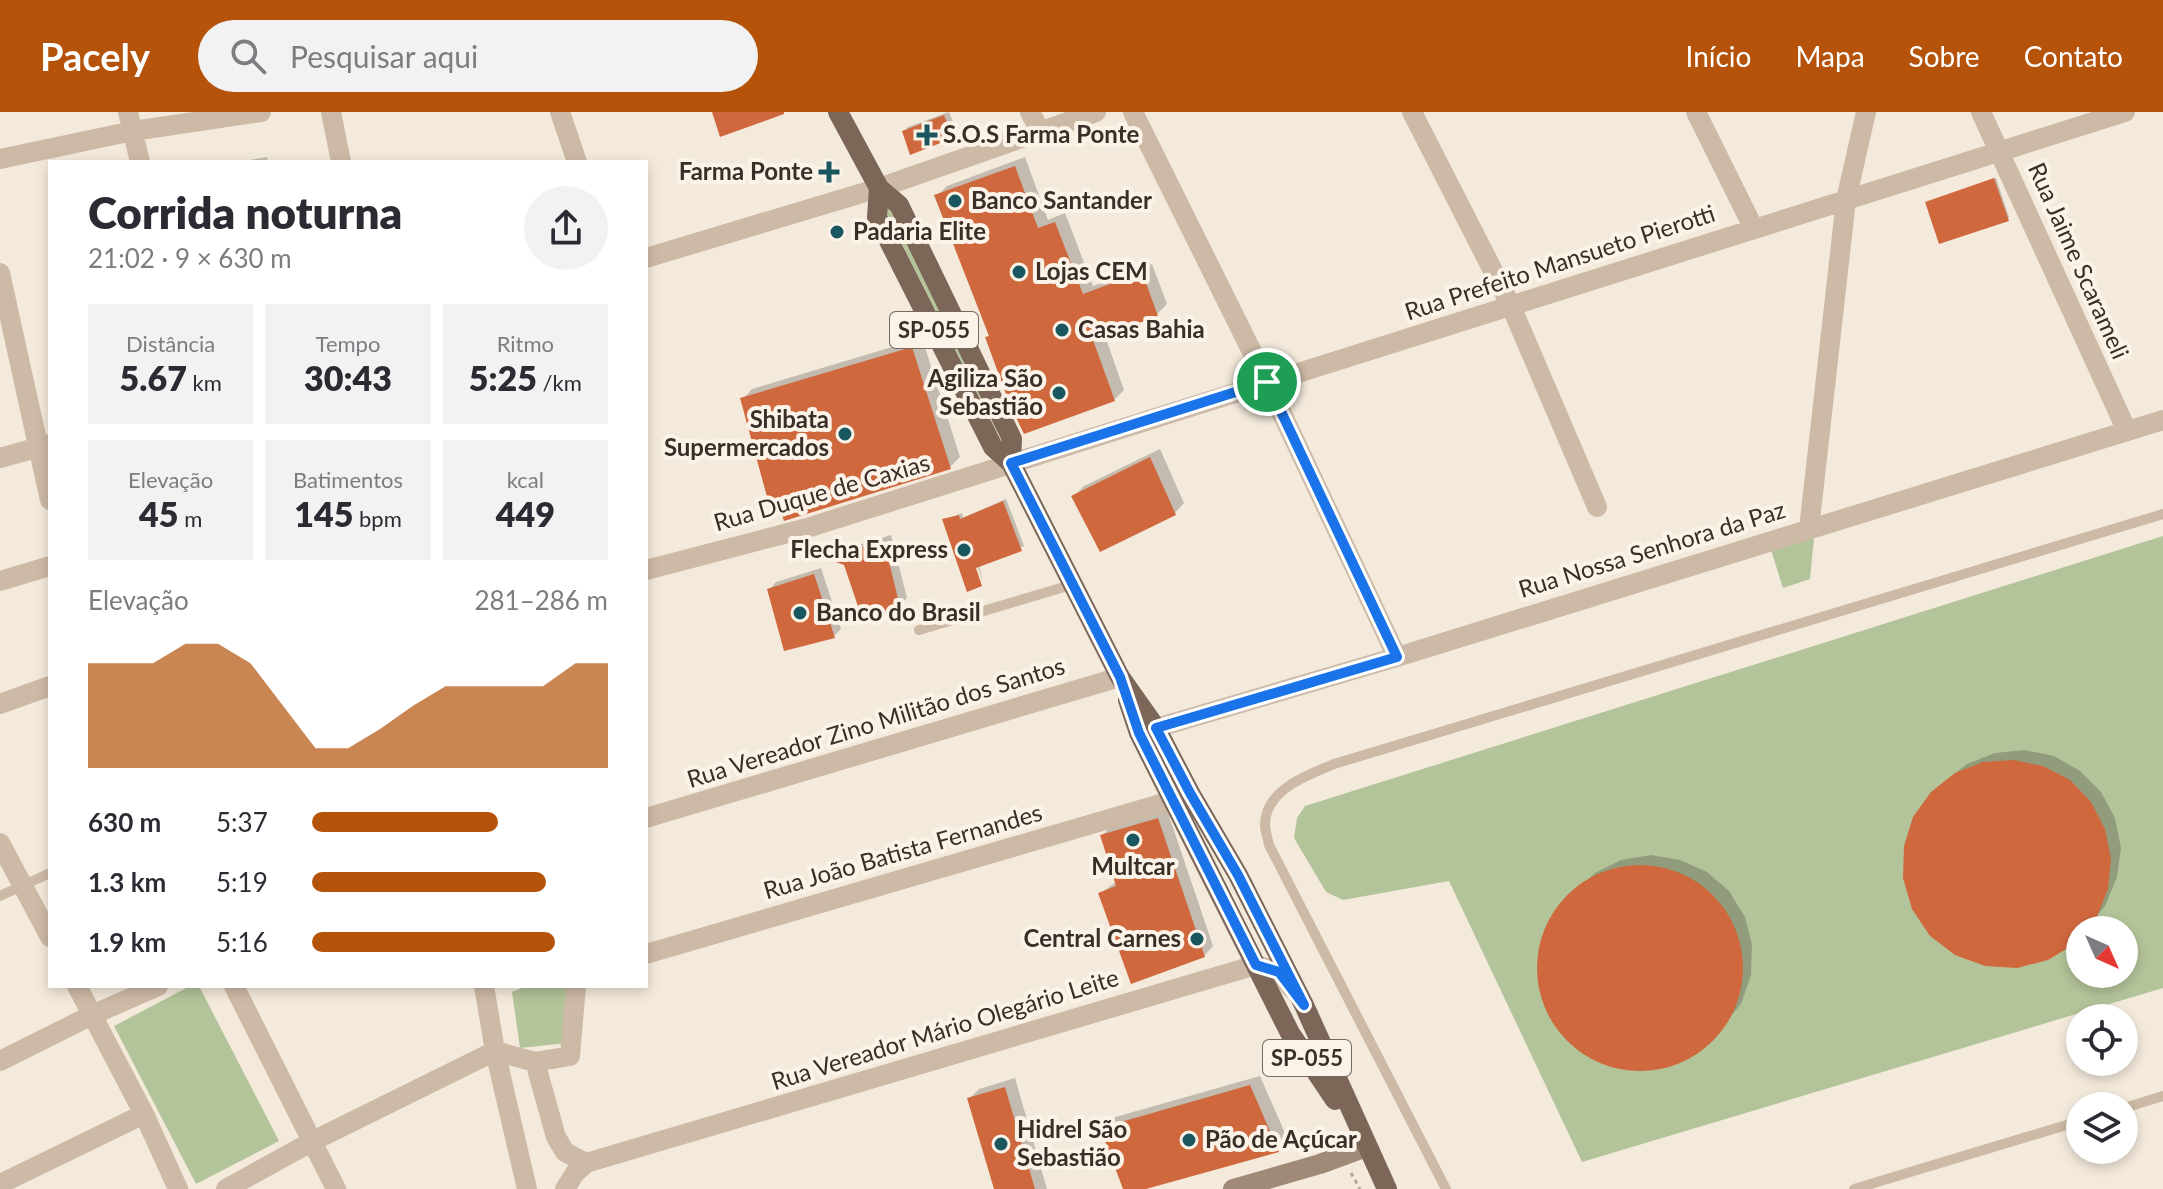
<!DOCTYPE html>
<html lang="pt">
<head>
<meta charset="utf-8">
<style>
	:root { --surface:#fff; --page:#f2f2f3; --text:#2b2b33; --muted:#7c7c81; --accent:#b45309 }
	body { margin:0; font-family:Lato,sans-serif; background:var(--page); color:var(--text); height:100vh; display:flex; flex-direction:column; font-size:30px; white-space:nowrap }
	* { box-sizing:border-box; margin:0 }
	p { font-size:26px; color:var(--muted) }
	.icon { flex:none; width:44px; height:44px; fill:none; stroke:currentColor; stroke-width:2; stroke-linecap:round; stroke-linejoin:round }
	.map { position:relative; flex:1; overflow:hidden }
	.details { position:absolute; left:48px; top:48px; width:600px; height:828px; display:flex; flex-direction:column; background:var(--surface); border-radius:0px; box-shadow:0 4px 12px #0003 }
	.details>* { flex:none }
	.needle { width:52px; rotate:135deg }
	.tools { position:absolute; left:2066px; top:804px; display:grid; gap:16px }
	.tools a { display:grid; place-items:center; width:72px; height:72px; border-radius:50%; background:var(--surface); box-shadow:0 4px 12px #0003; font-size:40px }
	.pin { position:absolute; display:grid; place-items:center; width:68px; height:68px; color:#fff; margin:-34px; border:4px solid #fff; border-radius:50%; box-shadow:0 2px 8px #0007 }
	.round { display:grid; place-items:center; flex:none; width:84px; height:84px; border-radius:42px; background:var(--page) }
	.headline { display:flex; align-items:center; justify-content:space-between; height:136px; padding:0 40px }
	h1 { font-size:44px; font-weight:800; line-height:60px }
	.metrics { display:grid; grid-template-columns:repeat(3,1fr); gap:12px; height:136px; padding:8px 40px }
	.metrics div { display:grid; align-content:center; border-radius:0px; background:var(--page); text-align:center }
	.metrics b { font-size:34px; font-weight:800 }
	.metrics small { font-size:22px; font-weight:400 }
	.metrics p { font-size:22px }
	.chart { height:224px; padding:16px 40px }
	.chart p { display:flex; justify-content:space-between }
	.chart svg { width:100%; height:144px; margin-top:8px; fill:var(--accent); opacity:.7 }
	ul { padding:0 40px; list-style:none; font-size:26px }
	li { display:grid; grid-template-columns:128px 96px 1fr; align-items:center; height:60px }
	li i { height:20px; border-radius:10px; background:var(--accent) }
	header { display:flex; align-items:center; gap:48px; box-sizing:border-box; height:112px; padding:0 40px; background:var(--accent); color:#fff }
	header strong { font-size:38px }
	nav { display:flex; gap:44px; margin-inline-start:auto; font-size:28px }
	.search { width:560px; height:72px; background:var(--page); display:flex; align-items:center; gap:20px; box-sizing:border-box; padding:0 28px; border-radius:44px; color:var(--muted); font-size:30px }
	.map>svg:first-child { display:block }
	.green { fill:#b4c49a; fill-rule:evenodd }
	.shadow { fill:#0003 }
	.building { fill:#d0683e }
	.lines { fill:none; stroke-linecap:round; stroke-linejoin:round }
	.path { stroke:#b9a490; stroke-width:3; stroke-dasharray:4 4; stroke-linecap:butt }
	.service { stroke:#cdbaa6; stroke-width:10 }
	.minor { stroke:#cdbaa6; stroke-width:20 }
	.secondary { stroke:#a18977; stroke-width:20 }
	.primary { stroke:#7c6657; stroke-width:20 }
	.route-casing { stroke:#fff; stroke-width:16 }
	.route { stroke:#1a73e8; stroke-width:10 }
	.poi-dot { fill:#19565e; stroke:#fbf3e8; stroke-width:3 }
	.labels { text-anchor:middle; stroke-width:8; stroke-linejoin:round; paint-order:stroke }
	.shield { fill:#fbf3e8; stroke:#736962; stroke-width:2 }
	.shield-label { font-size:22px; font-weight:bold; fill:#392e28 }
	.poi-label { font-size:24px; font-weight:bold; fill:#392e28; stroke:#fbf3e8; text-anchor:start }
	.street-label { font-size:24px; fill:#392e28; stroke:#fbf3e8 }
</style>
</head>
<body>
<header>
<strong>Pacely</strong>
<div class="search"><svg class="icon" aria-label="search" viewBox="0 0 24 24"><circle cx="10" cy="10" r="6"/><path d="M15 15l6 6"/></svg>Pesquisar aqui</div>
<nav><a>Início</a><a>Mapa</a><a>Sobre</a><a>Contato</a></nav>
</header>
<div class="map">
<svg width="2163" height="1077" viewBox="0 0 2163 1077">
	<rect width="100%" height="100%" fill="#f4eadc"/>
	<!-- green -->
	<path class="green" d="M882,92H887L1002,318L997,320Z
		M2163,424V876L1582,1050L1449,769L1343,788L1326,780L1294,726L1297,706L1305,694ZM2080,818H2124V862H2080Z
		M1814,426L1810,467L1783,476L1771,438Z
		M190,874H199L279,1029L196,1072L114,914Z
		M527,874H567V931L520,936L512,880Z"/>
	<!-- shadow -->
	<path class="shadow" d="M949,0L957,20L952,24L904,20L908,15Z
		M267,45L268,50H239Z
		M1025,45L1048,108L1065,101L1093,174L1152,152L1167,192L1157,202L1104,221L1124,278L1114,288L991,223L937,84L947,74Z
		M1996,66L2009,105L2008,107L1927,90Z
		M922,226L960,345L950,355L785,406L743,287L752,277Z
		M1160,337L1184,391L1175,401L1074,384L1084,374Z
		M1006,387L1024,434L979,453L983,471L975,446L945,408L962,401L963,406Z
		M891,423L907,486L899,494L846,452L829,446L835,440Z
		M821,456L841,517L834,524L769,478L776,470Z
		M2024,638L2054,644L2080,659L2101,680L2115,706L2121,736L2117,765L2105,794L2085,818H2080V823L1943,671L1967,652L1995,641Z
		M1167,698L1213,834L1204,844L1101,781L1116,770L1102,724L1111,714Z
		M1651,743L1680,748L1707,760L1729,779L1745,805L1752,833L1751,863L1741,892L1711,928L1686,946L1656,956L1625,957L1596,948L1570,930L1551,906L1540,877L1539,846L1546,817L1562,792L1595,761L1621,748Z
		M1260,964L1288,1028L1278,1038L1138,1077H1125L1103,1016L1112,1006Z
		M1015,966L1047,1077H996L969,987L979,977Z"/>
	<!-- building -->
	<path class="building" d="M712,0H784V2L720,25Z
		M944,3L953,26L910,43L902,19Z
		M1015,54L1038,116L1055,110L1083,182L1142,160L1158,204L1093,228L1115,289L1024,322L1010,293L985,225L989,224L934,83Z
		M1994,66L2009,109L1939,132L1925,90Z
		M912,235L951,357L784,409L777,389L769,392L740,286Z
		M1150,345L1176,403L1100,440L1071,384Z
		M1003,389L1022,439L976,456L982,474L967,480L942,407L959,403L960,407Z
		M884,429L900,495L863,509L844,453L825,446Z
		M814,462L835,526L784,539L767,477Z
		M2013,648L2043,654L2070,668L2091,690L2105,717L2111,747L2108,777L2096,807L2086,818H2080V825L2071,836V834L2048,848L2017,856L1985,854L1955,843L1930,824L1912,797L1903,766L1904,734L1913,705L1931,680L1955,661L1983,650Z
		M1158,706L1205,845L1131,872L1098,781L1116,774L1100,723Z
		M1537 856a103 103 0 1 1 206 0a103 103 0 1 1-206 0Z
		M1250,973L1279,1040L1146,1077H1123L1100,1016Z
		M1005,975L1035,1077H994L967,986Z"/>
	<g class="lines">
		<!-- path -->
		<path class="path" d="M1351,1061L1360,1077"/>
		<!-- service -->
		<path class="service" d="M919,518L1071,473
			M0,784L50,761
			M2124,996L2163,984
			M1446,1077L1269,733C1268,727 1265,719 1265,713C1265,678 1307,663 1334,652L2163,402
			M1854,1077L2080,1009"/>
		<!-- minor -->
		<path class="minor" d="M128,0L140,50
			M331,0L341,50
			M560,0L577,50
			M1030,0L1040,19
			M1133,0L1267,270L1397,545
			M1412,0L1511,194L1597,395
			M1696,0L1754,117
			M1981,0L2127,319
			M0,47L133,19L261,0
			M646,146L879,76L1096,0
			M0,161L50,388
			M0,346L50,332
			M1809,417L1846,88L1866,0
			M646,458L807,416L2125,0
			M0,469L50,454
			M0,592L50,574
			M1156,616L1397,545L2163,308
			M646,706L1120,565
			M0,731L50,825
			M646,842L1174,688
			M77,874L144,1002L178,1077
			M234,874L336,1077
			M484,874L495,939L527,1077
			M0,949L92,903L158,874
			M535,950L556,1025L565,1040L586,1051
			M0,1072L144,1002
			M226,1077L311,1030L495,939L535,950L570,944L576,874
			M565,1077L575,1061L586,1051L1256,853L1279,860L1292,877"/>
		<!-- secondary -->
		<path class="secondary" d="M1233,1077L1320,1052L1366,1035"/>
		<!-- primary -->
		<path class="primary" d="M838,0L879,76L899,93L1012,327L1011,351
			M879,76L877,105L993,335L1011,351L1120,565L1156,616L1190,681L1238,763L1304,893L1387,1077
			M1128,588L1139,621L1290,921L1335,988"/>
	</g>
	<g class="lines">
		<defs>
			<path id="route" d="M1267,270L1397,545L1156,616L1190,681L1238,763L1304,893L1279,860L1256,853L1139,621L1120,565L1011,351Z"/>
		</defs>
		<!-- route casing -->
		<use href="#route" class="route-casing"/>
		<!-- route -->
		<use href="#route" class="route"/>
	</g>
	<!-- markers -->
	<g class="poi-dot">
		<path d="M923 11h8v8h8v8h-8v8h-8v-8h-8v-8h8z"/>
		<path d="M825 48h8v8h8v8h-8v8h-8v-8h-8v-8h8z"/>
		<circle cx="955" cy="89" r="8"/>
		<circle cx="837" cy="120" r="8"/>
		<circle cx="1019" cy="160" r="8"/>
		<circle cx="1062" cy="218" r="8"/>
		<circle cx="1059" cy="281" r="8"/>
		<circle cx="845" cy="322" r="8"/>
		<circle cx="964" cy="438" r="8"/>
		<circle cx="800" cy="501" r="8"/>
		<circle cx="1133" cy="728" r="8"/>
		<circle cx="1197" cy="827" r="8"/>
		<circle cx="1189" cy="1028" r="8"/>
		<circle cx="1001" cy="1032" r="8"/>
	</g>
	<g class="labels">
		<!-- shield labels -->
		<g class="shield">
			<rect x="890" y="200" width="88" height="36" rx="6"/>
			<rect x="1263" y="928" width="88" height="36" rx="6"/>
		</g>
		<g class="shield-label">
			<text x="934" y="226">SP-055</text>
			<text x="1307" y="954">SP-055</text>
		</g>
		<!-- poi labels -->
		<g class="poi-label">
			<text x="943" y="31">S.O.S Farma Ponte</text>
			<text x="813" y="68" text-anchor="end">Farma Ponte</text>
			<text x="971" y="97">Banco Santander</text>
			<text x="853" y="128">Padaria Elite</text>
			<text x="1035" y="168">Lojas CEM</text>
			<text x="1078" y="226">Casas Bahia</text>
			<text x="1043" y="275" text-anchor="end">Agiliza São<tspan x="1043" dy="28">Sebastião</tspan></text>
			<text x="829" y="316" text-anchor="end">Shibata<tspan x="829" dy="28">Supermercados</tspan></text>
			<text x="948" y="446" text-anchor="end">Flecha Express</text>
			<text x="816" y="509">Banco do Brasil</text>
			<text x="1133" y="763" text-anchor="middle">Multcar</text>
			<text x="1181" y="835" text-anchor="end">Central Carnes</text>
			<text x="1017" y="1026">Hidrel São<tspan x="1017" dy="28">Sebastião</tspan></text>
			<text x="1205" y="1036">Pão de Açúcar</text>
		</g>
		<!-- street labels -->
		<g class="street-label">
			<text transform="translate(2078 149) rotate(66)" y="8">Rua Jaime Scarameli</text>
			<text transform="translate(1560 151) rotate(-18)" y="8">Rua Prefeito Mansueto Pierotti</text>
			<text transform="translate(822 381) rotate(-16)" y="8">Rua Duque de Caxias</text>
			<text transform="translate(1652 438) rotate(-17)" y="8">Rua Nossa Senhora da Paz</text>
			<text transform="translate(876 611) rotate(-17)" y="8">Rua Vereador Zino Militão dos Santos</text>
			<text transform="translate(903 740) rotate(-16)" y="8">Rua João Batista Fernandes</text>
			<text transform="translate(945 918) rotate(-17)" y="8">Rua Vereador Mário Olegário Leite</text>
		</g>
	</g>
</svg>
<div class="tools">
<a><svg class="needle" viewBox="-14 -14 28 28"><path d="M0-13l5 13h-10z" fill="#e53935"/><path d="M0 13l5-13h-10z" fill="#7c7c81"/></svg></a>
<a><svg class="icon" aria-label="locate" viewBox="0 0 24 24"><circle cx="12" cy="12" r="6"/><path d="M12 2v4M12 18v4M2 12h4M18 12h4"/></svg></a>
<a><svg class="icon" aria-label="layers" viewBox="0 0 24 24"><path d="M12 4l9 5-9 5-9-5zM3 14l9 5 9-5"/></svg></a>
</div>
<div class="pin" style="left:1267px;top:270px;background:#1e9e55"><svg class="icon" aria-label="arrive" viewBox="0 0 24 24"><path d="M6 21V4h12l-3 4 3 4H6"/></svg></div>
<section class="details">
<div class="headline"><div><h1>Corrida noturna</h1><p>21:02 · 9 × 630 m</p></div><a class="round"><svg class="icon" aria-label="share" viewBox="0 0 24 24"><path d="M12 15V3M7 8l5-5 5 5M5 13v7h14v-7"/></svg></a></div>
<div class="metrics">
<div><p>Distância</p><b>5.67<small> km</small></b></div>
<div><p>Tempo</p><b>30:43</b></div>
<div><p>Ritmo</p><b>5:25<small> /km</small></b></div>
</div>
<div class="metrics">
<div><p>Elevação</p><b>45<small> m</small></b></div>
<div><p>Batimentos</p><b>145<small> bpm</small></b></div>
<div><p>kcal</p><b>449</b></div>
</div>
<div class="chart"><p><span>Elevação</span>281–286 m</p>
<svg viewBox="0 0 160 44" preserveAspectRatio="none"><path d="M0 44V12L10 12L20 12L30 6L40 6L50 12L60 25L70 38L80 38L90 32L100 25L110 19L120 19L130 19L140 19L150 12L160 12V44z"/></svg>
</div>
<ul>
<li><b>630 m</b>5:37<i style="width:63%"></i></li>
<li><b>1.3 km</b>5:19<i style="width:79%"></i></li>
<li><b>1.9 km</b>5:16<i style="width:82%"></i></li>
</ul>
</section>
</div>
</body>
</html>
